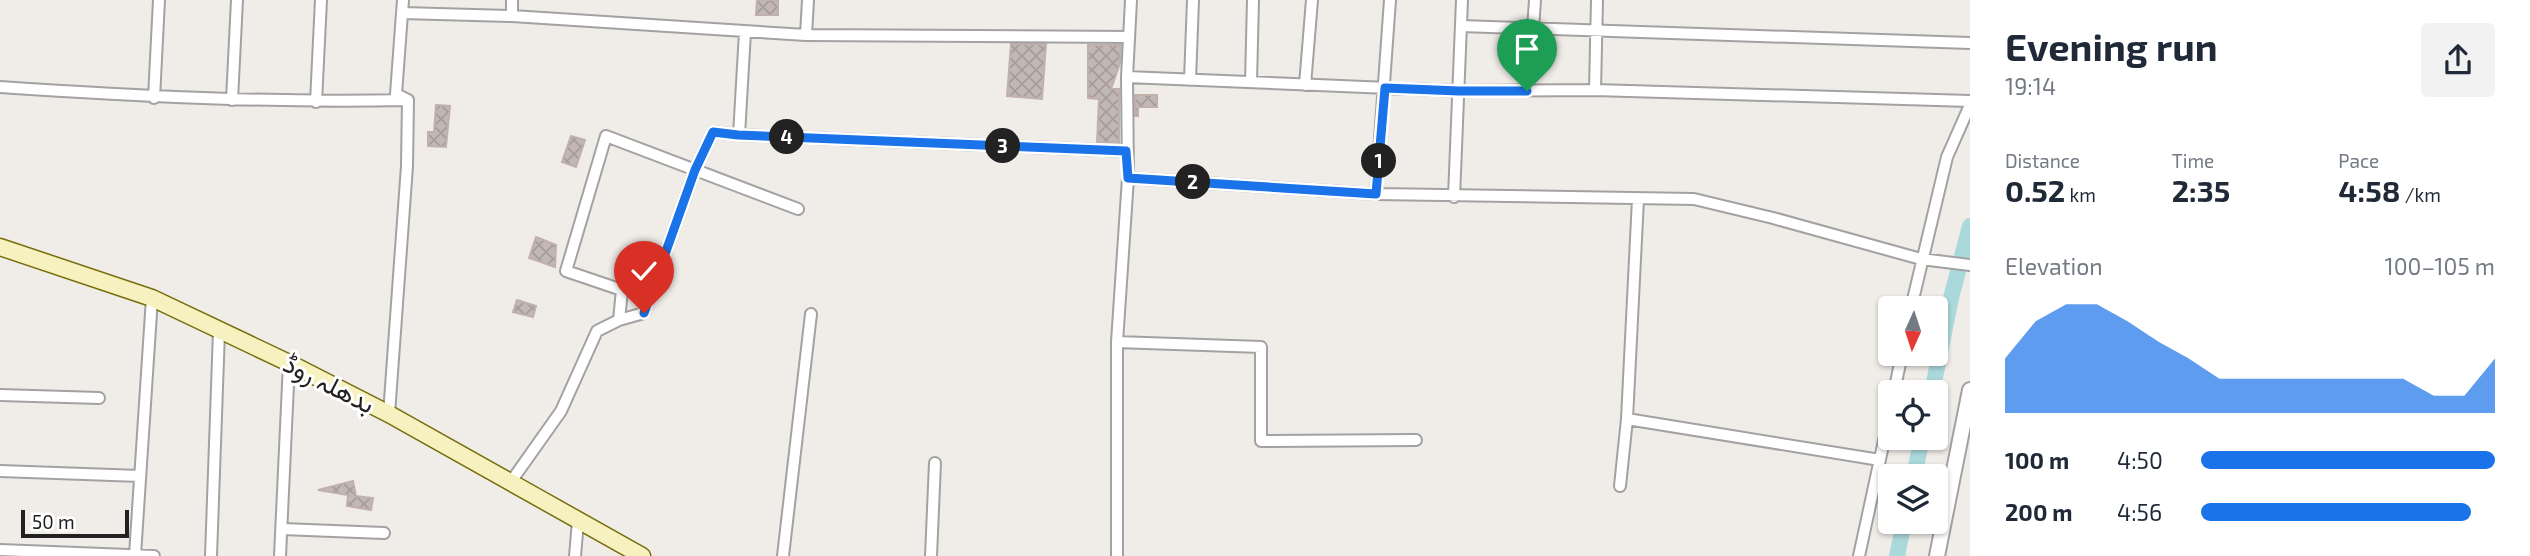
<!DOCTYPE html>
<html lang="en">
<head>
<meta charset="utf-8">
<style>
	:root { --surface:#fff; --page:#f2f2f3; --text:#1f2937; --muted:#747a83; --accent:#1a73e8 }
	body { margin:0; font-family:"Exo 2",Vazirmatn,sans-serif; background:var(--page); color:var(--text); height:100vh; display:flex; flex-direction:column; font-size:26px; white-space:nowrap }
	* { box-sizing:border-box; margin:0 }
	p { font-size:23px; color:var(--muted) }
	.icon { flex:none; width:38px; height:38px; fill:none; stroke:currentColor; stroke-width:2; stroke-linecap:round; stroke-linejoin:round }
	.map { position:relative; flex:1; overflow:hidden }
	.panel { display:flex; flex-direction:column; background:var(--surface); width:560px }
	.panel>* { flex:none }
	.needle { width:46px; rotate:183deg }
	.buttons { position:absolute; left:1878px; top:296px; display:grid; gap:14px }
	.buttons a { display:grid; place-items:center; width:70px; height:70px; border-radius:7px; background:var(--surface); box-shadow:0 2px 5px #0004; font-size:35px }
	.scale { position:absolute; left:21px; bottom:18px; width:108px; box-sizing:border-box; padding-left:7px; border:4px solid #212121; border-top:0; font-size:19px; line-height:24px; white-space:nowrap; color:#212121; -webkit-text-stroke:5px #fff; paint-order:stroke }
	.pin { position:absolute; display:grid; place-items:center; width:60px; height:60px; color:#fff; margin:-72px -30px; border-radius:50% 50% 50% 0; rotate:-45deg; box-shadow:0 0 7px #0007 }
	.pin .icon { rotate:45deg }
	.km { position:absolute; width:35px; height:35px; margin:-18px; border-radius:50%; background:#222; color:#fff; font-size:19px; line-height:35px; text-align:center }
	.round { display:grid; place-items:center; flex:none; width:74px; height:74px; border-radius:7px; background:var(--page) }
	.head { display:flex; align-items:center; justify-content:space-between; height:119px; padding:0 35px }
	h1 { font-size:38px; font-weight:700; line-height:52px }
	.stats { display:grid; grid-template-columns:repeat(3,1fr); gap:10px; height:119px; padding:7px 35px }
	.stats div { display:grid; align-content:center }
	.stats b { font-size:30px; font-weight:700 }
	.stats small { font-size:19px; font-weight:400 }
	.stats p { font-size:19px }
	.chart { height:196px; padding:14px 35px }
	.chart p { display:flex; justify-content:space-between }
	.chart svg { width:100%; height:126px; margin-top:7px; fill:var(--accent); opacity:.7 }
	ul { padding:0 35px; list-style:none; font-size:23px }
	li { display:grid; grid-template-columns:112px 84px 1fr; align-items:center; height:52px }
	li i { height:18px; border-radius:9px; background:var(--accent) }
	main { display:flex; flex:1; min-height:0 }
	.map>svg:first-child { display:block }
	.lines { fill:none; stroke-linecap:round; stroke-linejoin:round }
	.canal { stroke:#abd9db; stroke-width:16 }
	.building { fill:url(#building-cross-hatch); stroke:#c2b1ab; stroke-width:2 }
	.minor-casing { stroke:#a2a2a2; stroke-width:14 }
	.tertiary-casing { stroke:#a2a2a2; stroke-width:18 }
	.secondary-casing { stroke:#746e0b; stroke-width:19 }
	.minor { stroke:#fff; stroke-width:10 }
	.tertiary { stroke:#fff; stroke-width:14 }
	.secondary { stroke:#f7f0bf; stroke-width:16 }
	.route-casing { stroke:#fff; stroke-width:14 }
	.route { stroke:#1a73e8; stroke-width:9 }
	.labels { text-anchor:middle; stroke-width:6; stroke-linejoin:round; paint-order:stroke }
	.street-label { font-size:26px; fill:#212121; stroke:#fff }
</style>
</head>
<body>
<main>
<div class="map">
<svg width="1970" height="556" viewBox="0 0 1970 556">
	<defs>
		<pattern id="building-cross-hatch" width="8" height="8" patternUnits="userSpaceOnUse" patternTransform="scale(1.75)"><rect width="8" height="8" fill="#c1b7b4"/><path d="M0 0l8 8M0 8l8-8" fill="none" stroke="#a69d9a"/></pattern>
	</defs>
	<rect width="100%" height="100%" fill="#f0ece8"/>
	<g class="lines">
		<!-- canal -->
		<path class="canal" d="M1932,392L1951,298L1970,226
			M1914,476L1922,438
			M1897,556L1904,522"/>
	</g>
	<!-- building -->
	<path class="building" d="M757,0H778V15H756Z
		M1011,44H1046L1042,99L1007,96Z
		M1088,45H1121L1120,63L1111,89H1119V143L1097,142L1099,99L1088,98Z
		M1135,95H1157V107H1138V116H1135Z
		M436,105L450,106L446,147L428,146V132H434Z
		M571,136L585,140L576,167L562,162Z
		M536,237L556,245L555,267L529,258Z
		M517,300L536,306L533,317L513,312Z
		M353,481L356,496L373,498L371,510L347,506L348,495L318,490Z"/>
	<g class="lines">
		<defs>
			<path id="minor" d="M402,13L512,16L806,35L1129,37
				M512,16V0
				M1461,26L1970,43
				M1533,29L1535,0
				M806,35L808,0
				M1127,77L1459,91L1595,90L1970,101
				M1190,80L1193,0
				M1251,82L1253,0
				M1305,85L1312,0
				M0,87C136,96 270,103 406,100
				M1595,90L1597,0
				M154,98L159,0
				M232,100L237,0
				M316,102L321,0
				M739,135L745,32
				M1128,178L1376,194L1694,199L1773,218L1921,259L1970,265
				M1376,194L1390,0
				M1454,197L1462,0
				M1911,308L1947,157L1970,105
				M619,320L622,290L566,271L606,136L798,209
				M1117,342L1261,347V441L1416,440
				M1894,392L1902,354
				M0,395L99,398
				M389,414L407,166L408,100L396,94L403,0
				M1627,419L1880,460
				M0,471L140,476
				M510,483L561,411L597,331L619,320L644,313L695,170L713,132L739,135L1126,151
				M1620,486L1627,419L1638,199
				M282,529L384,533
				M0,550L154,556
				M135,555L152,298
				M211,556L219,331
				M280,556L289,363
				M575,556L578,521
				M783,556L811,314
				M931,556L935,463
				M1117,556V342L1128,178L1127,77L1131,0
				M1859,556L1890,413"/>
			<path id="tertiary" d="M1937,556L1970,390"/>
			<path id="secondary" d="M0,247L152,298L289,363L389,414L642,556"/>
		</defs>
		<!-- minor casing -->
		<use href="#minor" class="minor-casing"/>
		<!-- tertiary casing -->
		<use href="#tertiary" class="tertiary-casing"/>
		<!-- secondary casing -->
		<use href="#secondary" class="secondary-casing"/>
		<!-- minor -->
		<use href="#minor" class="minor"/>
		<!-- tertiary -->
		<use href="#tertiary" class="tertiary"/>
		<!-- secondary -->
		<use href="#secondary" class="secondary"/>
	</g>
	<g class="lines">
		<defs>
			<path id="route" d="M644,313L695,170L713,132L738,135L1126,151L1128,178L1376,194L1385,88L1459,91H1527"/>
		</defs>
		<!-- route casing -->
		<use href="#route" class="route-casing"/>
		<!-- route -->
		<use href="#route" class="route"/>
	</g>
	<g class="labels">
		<!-- street labels -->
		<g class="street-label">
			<text transform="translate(329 384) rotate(27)" y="9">بدھلہ روڈ</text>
		</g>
	</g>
</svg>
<div class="buttons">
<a><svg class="needle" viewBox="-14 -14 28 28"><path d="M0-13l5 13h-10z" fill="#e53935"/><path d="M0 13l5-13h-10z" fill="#747a83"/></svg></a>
<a><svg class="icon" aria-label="locate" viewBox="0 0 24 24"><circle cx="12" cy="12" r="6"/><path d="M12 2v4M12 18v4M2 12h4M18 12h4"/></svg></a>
<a><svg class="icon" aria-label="layers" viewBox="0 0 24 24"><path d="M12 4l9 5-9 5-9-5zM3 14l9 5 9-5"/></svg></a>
</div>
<div class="scale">50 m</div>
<div class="pin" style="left:1527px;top:91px;background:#1e9e55"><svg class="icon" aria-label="arrive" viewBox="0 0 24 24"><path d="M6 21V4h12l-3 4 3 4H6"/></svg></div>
<div class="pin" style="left:644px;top:313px;background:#d93025"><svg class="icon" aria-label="check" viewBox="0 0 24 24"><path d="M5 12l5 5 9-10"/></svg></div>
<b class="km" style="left:1379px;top:161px">1</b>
<b class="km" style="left:1193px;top:182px">2</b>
<b class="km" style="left:1003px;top:146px">3</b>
<b class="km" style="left:787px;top:137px">4</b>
</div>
<section class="panel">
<div class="head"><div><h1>Evening run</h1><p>19:14</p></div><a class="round"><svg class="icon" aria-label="share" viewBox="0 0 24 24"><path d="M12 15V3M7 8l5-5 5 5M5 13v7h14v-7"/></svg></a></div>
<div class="stats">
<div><p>Distance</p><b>0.52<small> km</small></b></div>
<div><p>Time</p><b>2:35</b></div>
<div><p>Pace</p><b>4:58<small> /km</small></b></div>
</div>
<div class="chart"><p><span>Elevation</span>100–105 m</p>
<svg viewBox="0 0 160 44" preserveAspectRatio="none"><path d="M0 44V25L10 12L20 6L30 6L40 12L50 19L60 25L70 32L80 32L90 32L100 32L110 32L120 32L130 32L140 38L150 38L160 25V44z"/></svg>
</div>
<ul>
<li><b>100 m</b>4:50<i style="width:100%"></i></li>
<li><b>200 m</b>4:56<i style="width:92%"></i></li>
</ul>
</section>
</main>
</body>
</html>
